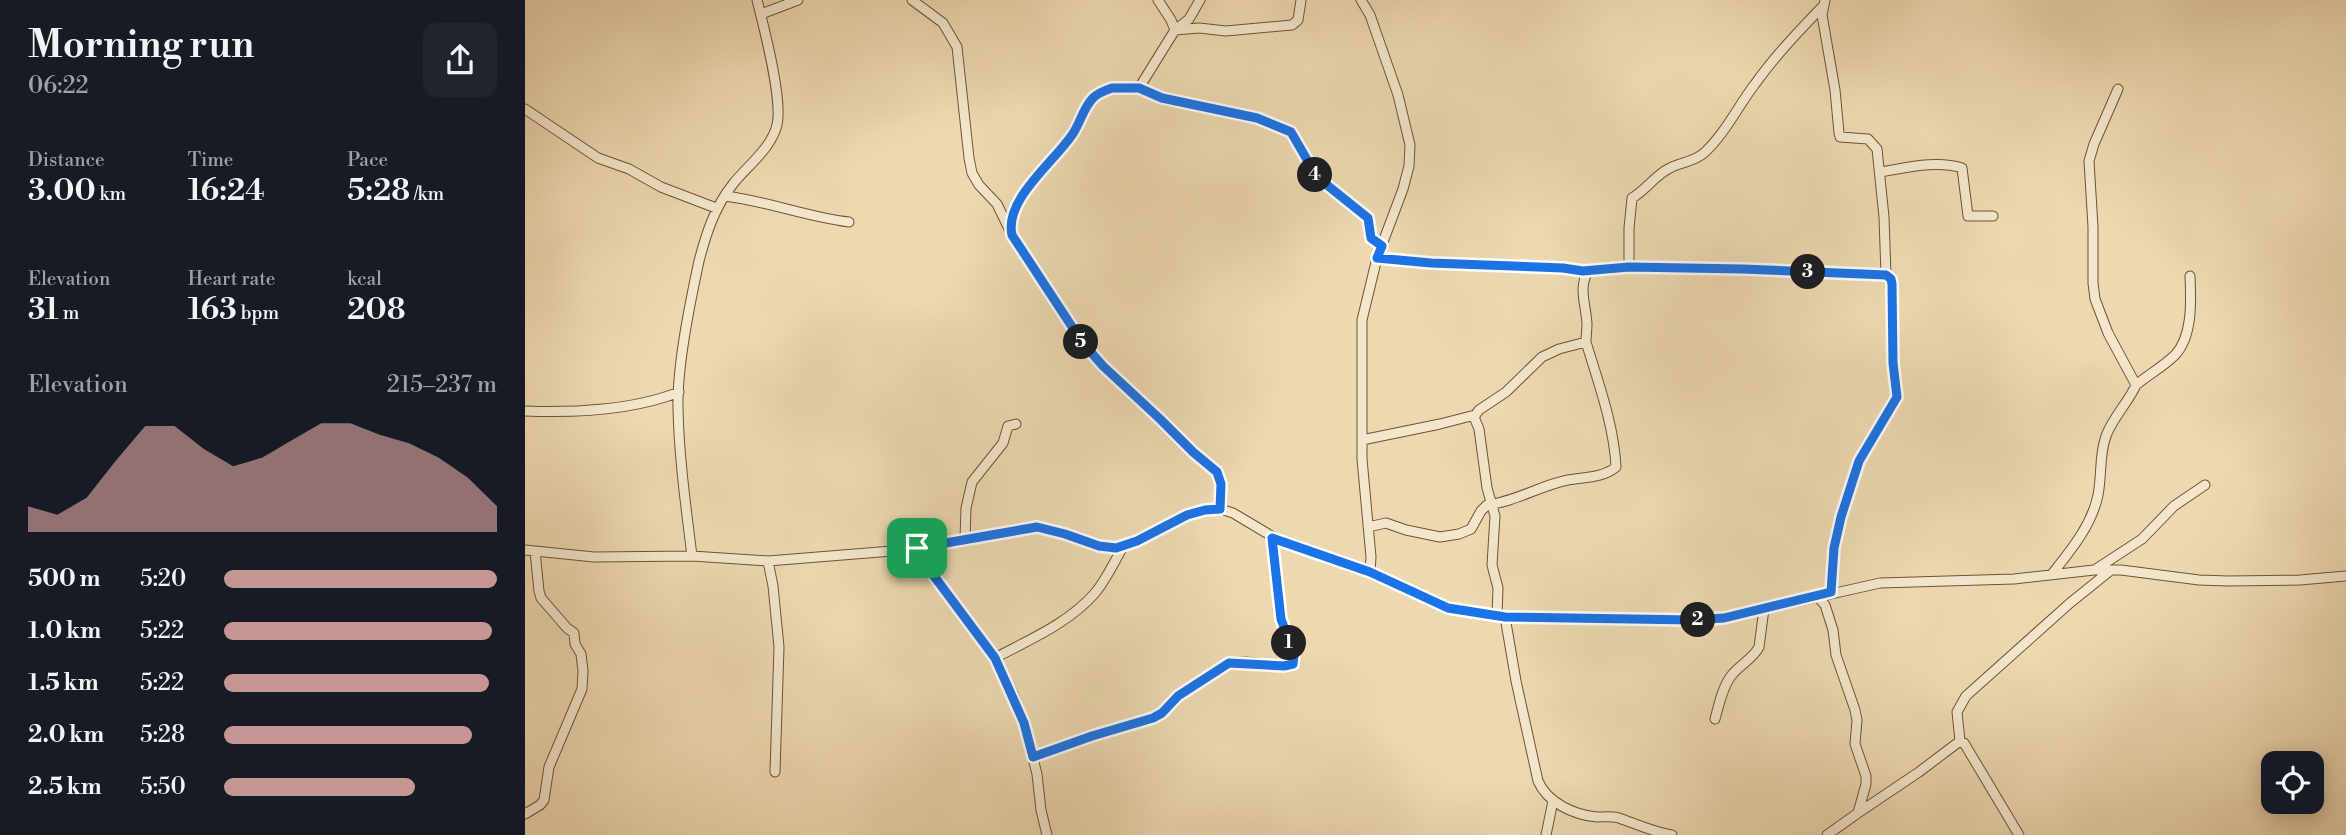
<!DOCTYPE html>
<html lang="en">
<head>
<meta charset="utf-8">
<style>
	:root { --surface:#171b24; --page:#20242c; --text:#f1f3f6; --muted:#9ea1a6; --accent:#c59692 }
	body { margin:0; font-family:"Libre Bodoni",serif; background:var(--page); color:var(--text); height:100vh; display:flex; flex-direction:column; font-size:26px; white-space:nowrap }
	* { box-sizing:border-box; margin:0 }
	p { font-size:23px; color:var(--muted) }
	.icon { flex:none; width:38px; height:38px; fill:none; stroke:currentColor; stroke-width:2; stroke-linecap:round; stroke-linejoin:round }
	.map { position:relative; flex:1; overflow:hidden }
	.side { display:flex; flex-direction:column; background:var(--surface); width:525px }
	.side>* { flex:none }
	.controls { position:absolute; left:1736px; top:751px; display:grid; gap:14px }
	.controls a { display:grid; place-items:center; width:63px; height:63px; border-radius:14px; background:var(--surface); box-shadow:0 4px 18px #0003; font-size:35px }
	.pin { position:absolute; display:grid; place-items:center; width:60px; height:60px; color:#fff; margin:-30px; border-radius:14px; box-shadow:0 4px 10px #0006 }
	.km { position:absolute; width:35px; height:35px; margin:-18px; border-radius:50%; background:#222; color:#fff; font-size:19px; line-height:35px; text-align:center }
	.round { display:grid; place-items:center; flex:none; width:74px; height:74px; border-radius:14px; background:var(--page) }
	.head { display:flex; align-items:center; justify-content:space-between; height:119px; padding:0 28px }
	h1 { font-size:38px; font-weight:600; line-height:52px }
	.figures { display:grid; grid-template-columns:repeat(3,1fr); gap:10px; height:119px; padding:7px 28px }
	.figures div { display:grid; align-content:center }
	.figures b { font-size:30px; font-weight:600 }
	.figures small { font-size:19px; font-weight:400 }
	.figures p { font-size:19px }
	.chart { height:196px; padding:14px 28px }
	.chart p { display:flex; justify-content:space-between }
	.chart svg { width:100%; height:126px; margin-top:7px; fill:var(--accent); opacity:.7 }
	ul { padding:0 28px; list-style:none; font-size:23px }
	li { display:grid; grid-template-columns:112px 84px 1fr; align-items:center; height:52px }
	li i { height:18px; border-radius:9px; background:var(--accent) }
	main { display:flex; flex:1; min-height:0 }
	.map>svg:first-child { display:block }
	.lines { fill:none; stroke-linecap:round; stroke-linejoin:round }
	.street-casing { stroke:#6d5432; stroke-width:11 }
	.street { stroke:#f3e6cc; stroke-width:9 }
	.route-casing { stroke:#fff; stroke-width:14 }
	.route { stroke:#1a73e8; stroke-width:9 }
</style>
</head>
<body>
<main>
<section class="side">
<div class="head"><div><h1>Morning run</h1><p>06:22</p></div><a class="round"><svg class="icon" aria-label="share" viewBox="0 0 24 24"><path d="M12 15V3M7 8l5-5 5 5M5 13v7h14v-7"/></svg></a></div>
<div class="figures">
<div><p>Distance</p><b>3.00<small> km</small></b></div>
<div><p>Time</p><b>16:24</b></div>
<div><p>Pace</p><b>5:28<small> /km</small></b></div>
</div>
<div class="figures">
<div><p>Elevation</p><b>31<small> m</small></b></div>
<div><p>Heart rate</p><b>163<small> bpm</small></b></div>
<div><p>kcal</p><b>208</b></div>
</div>
<div class="chart"><p><span>Elevation</span>215–237 m</p>
<svg viewBox="0 0 160 44" preserveAspectRatio="none"><path d="M0 44V35L10 38L20 32L30 19L40 7L50 7L60 15L70 21L80 18L90 12L100 6L110 6L120 10L130 13L140 18L150 25L160 35V44z"/></svg>
</div>
<ul>
<li><b>500 m</b>5:20<i style="width:100%"></i></li>
<li><b>1.0 km</b>5:22<i style="width:98%"></i></li>
<li><b>1.5 km</b>5:22<i style="width:97%"></i></li>
<li><b>2.0 km</b>5:28<i style="width:91%"></i></li>
<li><b>2.5 km</b>5:50<i style="width:70%"></i></li>
</ul>
</section>
<div class="map">
<svg width="1821" height="835" viewBox="0 0 1821 835">
	<rect width="100%" height="100%" fill="#edd8b1"/>
	<filter id="stains"><feTurbulence type="fractalNoise" baseFrequency=".00286" numOctaves="4"/><feColorMatrix values="0 0 0 0 .2 0 0 0 0 .09 0 0 0 0 .02 0 0 0 .5 -.17"/></filter>
	<radialGradient id="worn" r=".72"><stop offset=".6" stop-color="#630" stop-opacity="0"/><stop offset="1" stop-color="#630" stop-opacity=".3"/></radialGradient>
	<g class="lines">
		<defs>
			<path id="street" d="M387,0L418,23L432,47L444,158L447,173L454,185L472,204L487,235L557,342L604,392L692,472L696,484L695,509
				M633,0L646,20L650,30L674,28L701,31L767,25L773,20L776,0
				M836,0L845,15L873,95L885,145L884,166L878,189L852,258L837,320V459L846,557L845,572
				M1300,0L1297,15L1310,90L1314,133L1315,137L1343,139L1352,149L1359,217L1361,275L1366,279L1367,284L1368,363L1372,397L1334,461L1316,517L1309,548L1306,592
				M236,14L273,0
				M614,88L650,30L664,19L675,0
				M0,109L73,158L104,169L136,187L191,208
				M1355,172C1381,168 1411,160 1437,168L1443,216H1468
				M200,196C242,201 282,217 324,222
				M485,227L487,216L499,193L543,141L562,105L570,96L587,88H614L637,98L732,118L766,132L791,177L843,218L846,238L857,246
				M852,258L906,263L1038,268L1058,271L1104,267L1218,269L1361,275
				M1104,267V228L1107,198C1121,190 1130,175 1145,168C1156,162 1169,162 1179,153C1200,134 1213,106 1230,84C1250,56 1273,32 1297,7
				M1611,385C1623,375 1639,366 1650,355C1668,336 1666,300 1665,276
				M0,411C48,413 109,410 154,392
				M837,440L915,424L950,415
				M843,527L861,523L881,530L915,537L934,534L946,529L956,511L962,505C990,502 1016,485 1043,480C1059,477 1078,478 1091,467C1089,425 1073,382 1061,342
				M440,539L441,508L447,482L478,443L483,426L491,424
				M392,549L409,576L470,658L488,694L499,723L512,774L516,810L522,835
				M0,550L69,557L167,556L243,561L392,549L512,527L540,534L574,546L591,549L612,541L662,515L680,510L695,509L708,513L755,541L845,572L923,608L980,617L1119,620L1199,618L1355,583L1489,579L1569,570H1596L1674,580L1703,581L1775,580L1821,576
				M167,556C161,507 154,458 153,408C152,366 165,303 174,261C181,234 190,206 208,184C222,166 246,149 252,125C258,100 239,28 232,0
				M243,561L248,586L254,647L250,772
				M1571,569L1617,539L1649,506L1680,485
				M1527,574C1546,550 1567,525 1573,495C1577,475 1574,455 1581,436C1588,417 1603,403 1611,385L1583,333L1570,299L1568,283V227L1564,161L1569,144L1593,89
				M1292,596L1300,605L1308,630L1311,655L1330,710L1332,720L1330,744L1341,776V784L1333,813L1302,835
				M972,615L973,588L967,565L970,516L962,488L954,429L949,417L954,410L981,392L1017,357L1034,349L1061,342C1061,336 1062,330 1062,324C1061,304 1053,289 1063,271
				M980,617L991,681L1013,781C1022,802 1048,815 1072,817C1079,817 1086,816 1094,818C1111,824 1128,832 1147,835
				M470,658C504,640 544,623 570,593C581,580 589,562 598,547
				M1190,719C1194,705 1197,688 1206,676C1214,665 1228,659 1234,647L1239,609
				M1435,741L1432,712L1441,696L1545,603L1586,570
				M508,757L567,736L628,718L637,713L649,699L704,663L721,662L759,666L768,664L769,654L756,619L747,538
				M1333,813L1394,772L1435,741L1439,743L1494,835
				M0,814L15,805L19,800L24,767L57,689L58,671L56,654L50,644L49,633L42,628L16,598L14,591L10,551
				M1021,835L1028,801"/>
		</defs>
		<!-- street casing -->
		<use href="#street" class="street-casing"/>
		<!-- street -->
		<use href="#street" class="street"/>
	</g>
	<g class="lines">
		<defs>
			<path id="route" d="M587,88H614L637,98L732,118L766,132L792,177L843,218L846,238L857,246L852,258L906,263L1038,268L1058,271L1104,267L1218,269L1361,275L1366,279L1367,284L1368,363L1372,397L1334,461L1316,517L1309,548L1306,592L1199,618L1167,620L980,617L923,608L845,572L747,538L756,619L769,654L768,664L759,666L704,663L653,696L637,713L628,718L567,736L508,757L499,723L470,658L409,576L392,548L512,527L540,534L574,546L591,548L612,541L662,515L680,510L695,509L696,484L692,472L668,452L635,419L578,366L557,342L487,235C479,200 528,163 547,135C555,124 558,108 568,98C573,93 581,90 587,88Z"/>
		</defs>
		<!-- route casing -->
		<use href="#route" class="route-casing"/>
		<!-- route -->
		<use href="#route" class="route"/>
	</g>
	<rect width="100%" height="100%" filter="url(#stains)"/>
	<rect width="100%" height="100%" fill="url(#worn)"/>
</svg>
<div class="controls">
<a><svg class="icon" aria-label="locate" viewBox="0 0 24 24"><circle cx="12" cy="12" r="6"/><path d="M12 2v4M12 18v4M2 12h4M18 12h4"/></svg></a>
</div>
<div class="pin" style="left:392px;top:548px;background:#1e9e55"><svg class="icon" aria-label="arrive" viewBox="0 0 24 24"><path d="M6 21V4h12l-3 4 3 4H6"/></svg></div>
<b class="km" style="left:764px;top:643px">1</b>
<b class="km" style="left:1173px;top:620px">2</b>
<b class="km" style="left:1283px;top:272px">3</b>
<b class="km" style="left:790px;top:175px">4</b>
<b class="km" style="left:556px;top:342px">5</b>
</div>
</main>
</body>
</html>
